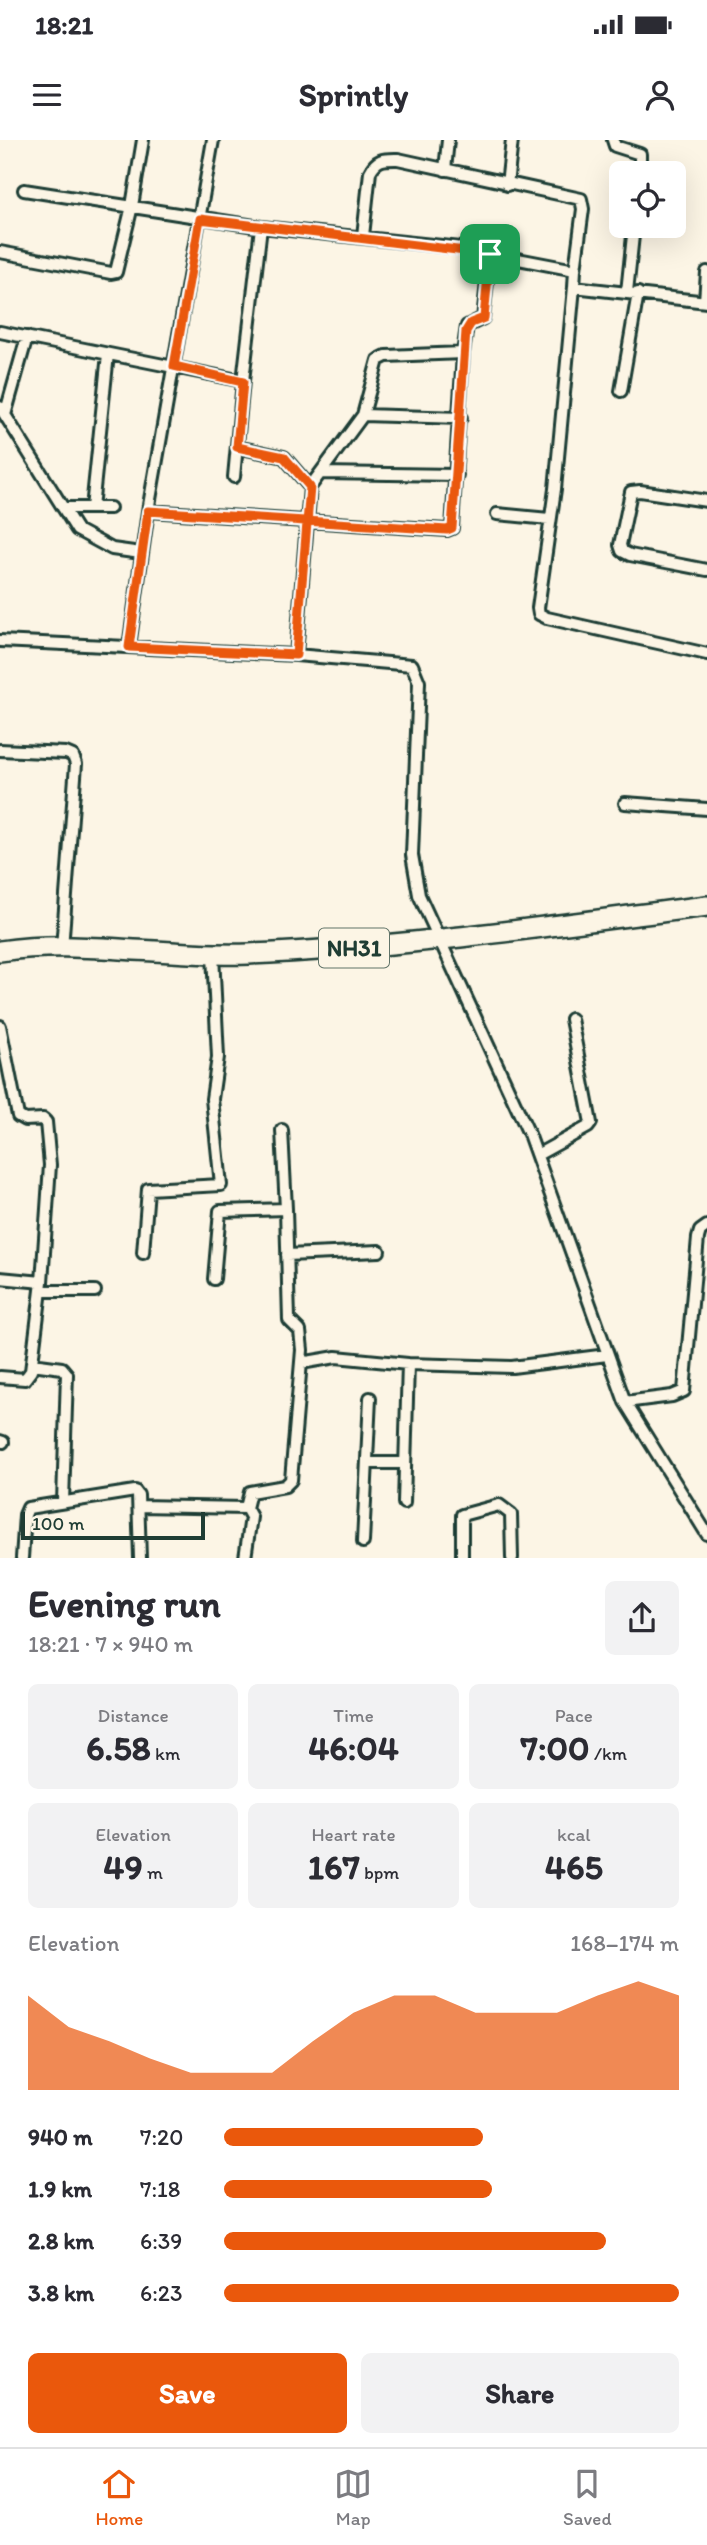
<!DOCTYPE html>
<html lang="en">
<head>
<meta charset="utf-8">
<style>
	:root { --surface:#fff; --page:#f2f2f3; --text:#2b2b33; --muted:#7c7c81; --line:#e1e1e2; --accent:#ea580c }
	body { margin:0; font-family:Itim,sans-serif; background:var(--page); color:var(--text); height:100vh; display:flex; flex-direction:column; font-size:26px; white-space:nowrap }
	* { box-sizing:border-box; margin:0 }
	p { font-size:23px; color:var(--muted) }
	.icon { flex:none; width:38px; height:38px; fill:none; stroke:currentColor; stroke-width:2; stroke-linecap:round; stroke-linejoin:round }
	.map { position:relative; height:1418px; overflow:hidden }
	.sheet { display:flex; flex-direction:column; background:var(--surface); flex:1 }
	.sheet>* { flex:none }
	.buttons { position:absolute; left:609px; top:21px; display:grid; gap:14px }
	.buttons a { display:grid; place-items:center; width:77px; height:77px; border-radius:10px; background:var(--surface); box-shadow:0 7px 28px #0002; font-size:35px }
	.scale { position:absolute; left:21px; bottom:18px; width:184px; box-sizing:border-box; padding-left:7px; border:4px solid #1f3d34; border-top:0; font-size:19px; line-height:24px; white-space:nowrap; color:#1f3d34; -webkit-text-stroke:5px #fcf5e5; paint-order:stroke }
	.pin { position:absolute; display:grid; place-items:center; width:60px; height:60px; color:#fff; margin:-30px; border-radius:14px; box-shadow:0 4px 10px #0006 }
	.round { display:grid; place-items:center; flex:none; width:74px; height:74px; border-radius:10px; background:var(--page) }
	.summary { display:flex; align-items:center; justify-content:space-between; height:119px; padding:0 28px }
	h1 { font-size:38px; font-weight:700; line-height:52px }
	.stats { display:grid; grid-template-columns:repeat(3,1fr); gap:10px; height:119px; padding:7px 28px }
	.stats div { display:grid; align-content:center; border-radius:10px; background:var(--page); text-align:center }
	.stats b { font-size:35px; font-weight:700 }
	.stats small { font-size:19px; font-weight:400 }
	.stats p { font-size:19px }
	.chart { height:196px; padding:14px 28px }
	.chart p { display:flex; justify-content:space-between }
	.chart svg { width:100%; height:126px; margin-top:7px; fill:var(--accent); opacity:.7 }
	.button { display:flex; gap:14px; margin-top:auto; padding:14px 28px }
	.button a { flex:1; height:80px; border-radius:10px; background:var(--accent); color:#fff; font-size:28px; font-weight:700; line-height:80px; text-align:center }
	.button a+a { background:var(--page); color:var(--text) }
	ul { padding:0 28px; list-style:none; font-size:23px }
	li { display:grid; grid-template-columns:112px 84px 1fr; align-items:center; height:52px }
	li i { height:18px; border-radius:9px; background:var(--accent) }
	.status { display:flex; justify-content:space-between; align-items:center; height:49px; padding:0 35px; background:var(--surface); direction:ltr }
	.status svg { height:19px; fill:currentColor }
	header { display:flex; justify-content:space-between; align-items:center; height:91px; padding:0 28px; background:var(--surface); font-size:32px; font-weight:700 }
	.dock { display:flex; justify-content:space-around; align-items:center; height:98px; border-top:2px solid var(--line); background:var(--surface); font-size:19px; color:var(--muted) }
	.dock a { display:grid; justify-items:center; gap:4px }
	.dock .selected { color:var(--accent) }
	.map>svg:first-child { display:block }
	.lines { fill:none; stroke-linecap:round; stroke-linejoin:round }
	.street-casing { stroke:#1f3d34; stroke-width:16 }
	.highway-casing { stroke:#1f3d34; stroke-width:24 }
	.street { stroke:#fcf5e5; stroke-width:10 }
	.highway { stroke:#fcf5e5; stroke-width:19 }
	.route-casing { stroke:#fff; stroke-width:14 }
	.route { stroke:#ea580c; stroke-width:9 }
	.labels { text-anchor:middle; stroke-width:7; stroke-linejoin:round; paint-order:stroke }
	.shield { fill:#fcf5e5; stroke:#617469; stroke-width:2 }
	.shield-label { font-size:23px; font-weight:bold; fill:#1f3d34 }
</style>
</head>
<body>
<div class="status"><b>18:21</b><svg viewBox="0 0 49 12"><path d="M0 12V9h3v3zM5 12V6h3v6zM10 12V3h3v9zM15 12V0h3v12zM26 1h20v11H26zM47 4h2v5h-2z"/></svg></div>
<header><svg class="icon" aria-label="menu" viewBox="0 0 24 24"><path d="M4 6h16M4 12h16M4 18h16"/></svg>Sprintly<svg class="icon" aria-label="person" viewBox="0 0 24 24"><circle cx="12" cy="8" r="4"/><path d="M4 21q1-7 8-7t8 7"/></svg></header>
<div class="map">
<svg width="707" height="1418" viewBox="0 0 707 1418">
	<rect width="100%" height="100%" fill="#fcf5e5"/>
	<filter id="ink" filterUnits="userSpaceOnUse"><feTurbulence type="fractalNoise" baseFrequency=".0143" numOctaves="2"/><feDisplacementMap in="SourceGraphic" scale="14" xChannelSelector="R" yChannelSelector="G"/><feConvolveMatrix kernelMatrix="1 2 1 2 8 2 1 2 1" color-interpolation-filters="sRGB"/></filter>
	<g filter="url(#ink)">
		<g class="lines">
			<defs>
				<path id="street" d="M613,0L615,6L640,14V33
					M445,30L448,0
					M507,45L512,0
					M24,50L261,87L461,108L575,130L574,147
					M363,96L370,32C377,18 384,19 398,19L581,59L583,69L575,130
					M0,112L111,133L116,132L132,66L143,0
					M627,152L634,86
					M705,161L707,132
					M707,162L574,147L555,349L538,468L539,474L547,478L707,514
					M0,192L243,241L261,87
					M463,213L467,186L483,178L490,114
					M621,251L638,153
					M0,267L77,390L112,409L141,413
					M5,275L27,197
					M363,275L461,278
					M237,307L284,317L310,347
					M321,333L457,335
					M234,337L243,241
					M707,361L640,351L631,352L620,405L622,411L630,415L707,430
					M63,368H110
					M92,368L108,214
					M148,371L213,0
					M497,374L549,379
					M0,501L296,515L412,525L419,542L412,715L419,755L529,994L625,1262L707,1394
					M129,507L148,371L447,390L452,388L463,213L386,216L378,220L363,275L310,347L296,515
					M0,610L66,613L73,616L76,624L62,808
					M625,663L707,669
					M0,886L18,976L25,980L43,979L46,982L50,1025L42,1142
					M282,990L286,1069
					M537,1015L588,987L591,983L571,879
					M143,1113L148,1049L221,1045L212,959L218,917L213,814
					M287,1115L379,1111
					M0,1138L42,1142L31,1231L25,1239L0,1237
					M41,1151H95
					M301,1223L336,1217L408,1224
					M32,1224L62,1228L67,1234L63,1362
					M625,1262L672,1256L684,1251L698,1098L700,1091L707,1086
					M0,1301L3,1302
					M367,1323H405
					M404,1363L408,1224L512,1227L607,1215
					M139,1366L246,1368L250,1352L285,1346L291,1340L302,1210L300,1191L289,1180L286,1069L220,1071L214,1139
					M363,1402L370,1258
					M22,1418L25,1375L28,1368L135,1351L138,1355L140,1418
					M245,1418L251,1377L246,1368
					M462,1418V1375L499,1365L511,1374L512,1418"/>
				<path id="highway" d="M0,811C82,799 166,817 249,814C402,808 555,785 707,766"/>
			</defs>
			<!-- street casing -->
			<use href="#street" class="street-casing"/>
			<!-- highway casing -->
			<use href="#highway" class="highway-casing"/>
			<!-- street -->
			<use href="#street" class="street"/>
			<!-- highway -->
			<use href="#highway" class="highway"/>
		</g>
	</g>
	<g class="lines" filter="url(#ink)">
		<defs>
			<path id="route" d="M490,114L200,79L174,226L243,242L237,307L284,317L310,347L296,515L129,507L148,371L447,390L452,388L466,191L471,183L484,178L490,114"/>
		</defs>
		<!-- route casing -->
		<use href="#route" class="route-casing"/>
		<!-- route -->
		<use href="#route" class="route"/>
	</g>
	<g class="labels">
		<!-- shield labels -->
		<rect class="shield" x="319" y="788.5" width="70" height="39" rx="5"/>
		<g class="shield-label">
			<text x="354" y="816">NH31</text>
		</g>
	</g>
</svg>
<div class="buttons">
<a><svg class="icon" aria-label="locate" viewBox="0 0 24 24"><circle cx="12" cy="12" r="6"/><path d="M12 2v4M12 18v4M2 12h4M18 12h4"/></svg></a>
</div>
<div class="scale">100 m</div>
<div class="pin" style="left:490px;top:114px;background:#1e9e55"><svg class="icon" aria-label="arrive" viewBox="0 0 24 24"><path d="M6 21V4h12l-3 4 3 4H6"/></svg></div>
</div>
<section class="sheet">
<div class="summary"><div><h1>Evening run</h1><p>18:21 · 7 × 940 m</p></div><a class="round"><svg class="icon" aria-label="share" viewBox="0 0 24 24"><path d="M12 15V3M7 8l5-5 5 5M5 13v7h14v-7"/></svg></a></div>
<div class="stats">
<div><p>Distance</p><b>6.58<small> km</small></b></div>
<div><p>Time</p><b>46:04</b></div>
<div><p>Pace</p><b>7:00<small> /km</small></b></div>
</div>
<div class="stats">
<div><p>Elevation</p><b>49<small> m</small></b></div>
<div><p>Heart rate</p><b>167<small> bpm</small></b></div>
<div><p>kcal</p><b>465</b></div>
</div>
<div class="chart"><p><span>Elevation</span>168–174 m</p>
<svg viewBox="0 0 160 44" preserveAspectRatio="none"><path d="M0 44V11L10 22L20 27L30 33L40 38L50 38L60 38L70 27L80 17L90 11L100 11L110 17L120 17L130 17L140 11L150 6L160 11V44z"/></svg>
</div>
<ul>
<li><b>940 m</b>7:20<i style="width:57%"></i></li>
<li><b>1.9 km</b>7:18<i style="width:59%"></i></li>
<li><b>2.8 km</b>6:39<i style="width:84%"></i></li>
<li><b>3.8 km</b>6:23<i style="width:100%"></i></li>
</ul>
<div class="button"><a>Save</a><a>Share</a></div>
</section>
<nav class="dock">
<a class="selected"><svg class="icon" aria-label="home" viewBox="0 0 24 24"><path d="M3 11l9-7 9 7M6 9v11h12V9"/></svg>Home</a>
<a><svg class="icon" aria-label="map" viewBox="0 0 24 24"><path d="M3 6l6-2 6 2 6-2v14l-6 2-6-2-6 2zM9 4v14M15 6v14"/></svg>Map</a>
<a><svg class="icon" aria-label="saved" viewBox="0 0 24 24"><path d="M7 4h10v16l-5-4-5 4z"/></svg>Saved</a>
</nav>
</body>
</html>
